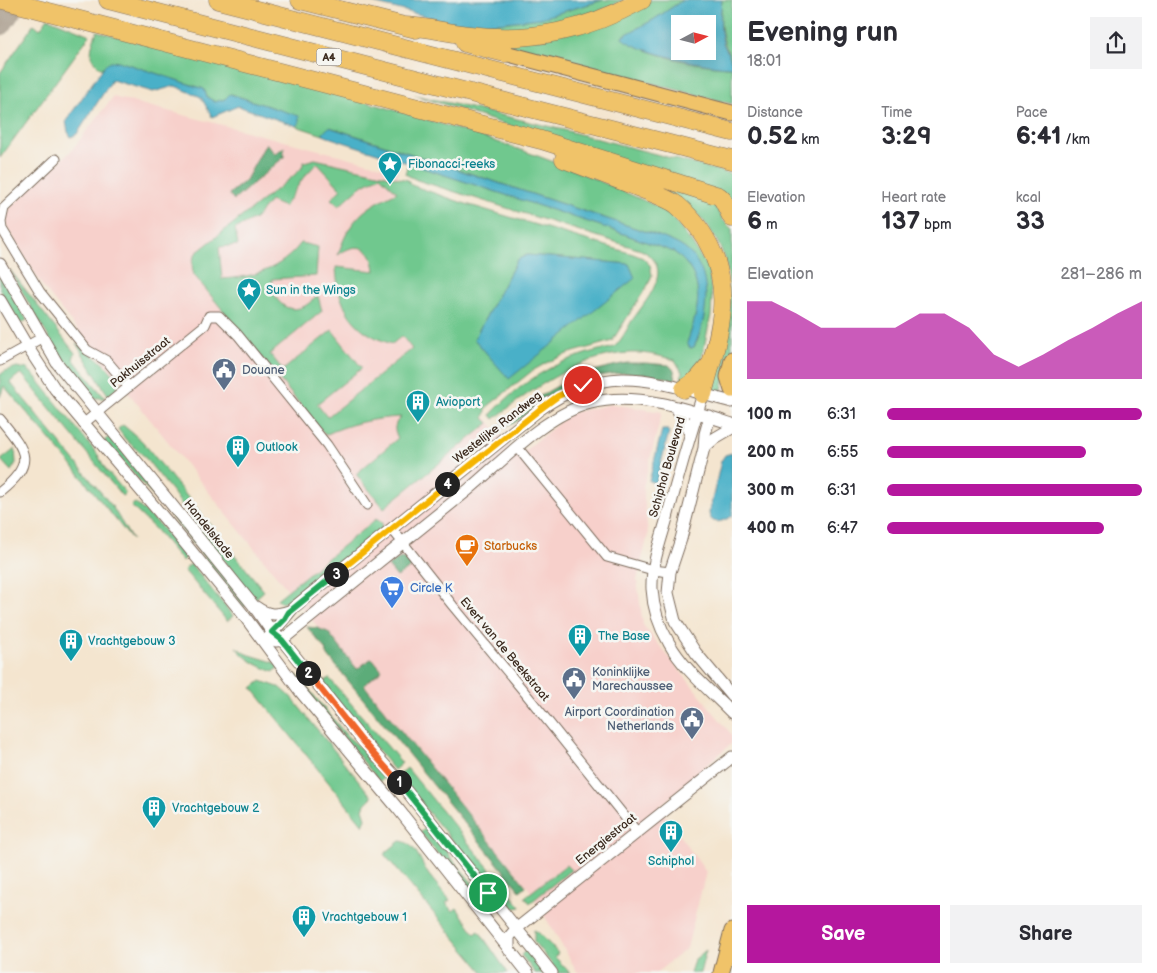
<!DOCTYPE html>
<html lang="en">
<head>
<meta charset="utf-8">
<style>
	:root { --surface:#fff; --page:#f2f2f3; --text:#2b2b33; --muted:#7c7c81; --accent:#b5179e }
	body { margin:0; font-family:"Balsamiq Sans",sans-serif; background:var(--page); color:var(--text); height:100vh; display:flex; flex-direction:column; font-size:19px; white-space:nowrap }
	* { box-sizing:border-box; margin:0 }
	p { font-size:16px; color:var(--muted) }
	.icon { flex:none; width:28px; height:28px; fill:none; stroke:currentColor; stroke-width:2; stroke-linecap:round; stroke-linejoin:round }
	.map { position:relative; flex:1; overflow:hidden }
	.side { display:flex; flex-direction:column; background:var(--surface); width:425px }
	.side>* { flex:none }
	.needle { width:32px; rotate:83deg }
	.controls { position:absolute; left:671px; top:15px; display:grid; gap:10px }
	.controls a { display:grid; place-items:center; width:45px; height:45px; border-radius:0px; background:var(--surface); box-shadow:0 5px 20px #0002; font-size:25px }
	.pin { position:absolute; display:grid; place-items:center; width:42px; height:42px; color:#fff; margin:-21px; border:2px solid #fff; border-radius:50%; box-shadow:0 1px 5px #0007 }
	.km { position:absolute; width:25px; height:25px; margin:-12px; border-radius:50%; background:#222; color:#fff; font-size:14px; line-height:25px; text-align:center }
	.round { display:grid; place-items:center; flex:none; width:52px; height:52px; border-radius:0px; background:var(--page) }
	.headline { display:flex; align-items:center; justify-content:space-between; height:85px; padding:0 15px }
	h1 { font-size:28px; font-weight:600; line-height:38px }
	.metrics { display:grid; grid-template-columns:repeat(3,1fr); gap:8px; height:85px; padding:5px 15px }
	.metrics div { display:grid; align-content:center }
	.metrics b { font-size:25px; font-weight:600 }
	.metrics small { font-size:14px; font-weight:400 }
	.metrics p { font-size:14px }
	.chart { height:140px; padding:10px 15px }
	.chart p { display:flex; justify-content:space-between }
	.chart svg { width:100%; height:90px; margin-top:5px; fill:var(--accent); opacity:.7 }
	.action { display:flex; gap:10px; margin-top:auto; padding:10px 15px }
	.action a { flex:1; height:58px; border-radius:0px; background:var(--accent); color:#fff; font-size:20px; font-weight:600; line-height:58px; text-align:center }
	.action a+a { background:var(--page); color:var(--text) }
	ul { padding:0 15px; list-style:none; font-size:16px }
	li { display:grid; grid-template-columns:80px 60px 1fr; align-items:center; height:38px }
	li i { height:12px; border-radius:6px; background:var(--accent) }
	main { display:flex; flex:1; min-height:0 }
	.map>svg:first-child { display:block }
	.built { fill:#f7d0cb }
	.green { fill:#70c88e; stroke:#567956; fill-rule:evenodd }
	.forest { fill:#5cac79; stroke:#4c6b4c }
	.water { fill:#49b0c8; stroke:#426d73; fill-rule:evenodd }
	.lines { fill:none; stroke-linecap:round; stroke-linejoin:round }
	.taxiway { stroke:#988876; stroke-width:25 }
	.minor-casing { stroke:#7c6b5c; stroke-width:11 }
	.tertiary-casing { stroke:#7c6b5c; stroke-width:13 }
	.primary-casing { stroke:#7c6b5c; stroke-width:17 }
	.trunk-casing { stroke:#7c6b5c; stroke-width:17 }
	.motorway-casing { stroke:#7c6b5c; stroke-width:19 }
	.minor { stroke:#fff; stroke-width:9 }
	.tertiary { stroke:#fff; stroke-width:11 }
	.primary { stroke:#f0c369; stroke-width:15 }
	.trunk { stroke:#f0c369; stroke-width:15 }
	.motorway { stroke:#f0c369; stroke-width:18 }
	.split-1-casing { stroke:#fff; stroke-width:10 }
	.split-2-casing { stroke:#fff; stroke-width:10 }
	.split-3-casing { stroke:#fff; stroke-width:10 }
	.split-4-casing { stroke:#fff; stroke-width:10 }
	.split-5-casing { stroke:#fff; stroke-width:10 }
	.split-1 { stroke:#22a559; stroke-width:6 }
	.split-2 { stroke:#f0652b; stroke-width:6 }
	.split-3 { stroke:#22a559; stroke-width:6 }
	.split-4 { stroke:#f5b400; stroke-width:6 }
	.split-5 { stroke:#f5b400; stroke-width:6 }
	.labels { text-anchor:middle; stroke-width:5; stroke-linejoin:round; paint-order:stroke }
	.shield { fill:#f6f6f2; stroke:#73675e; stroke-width:1 }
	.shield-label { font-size:11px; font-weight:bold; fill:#3b2a1e }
	.culture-label { font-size:12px; fill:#0d838f; stroke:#f6f6f2; text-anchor:start }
	.street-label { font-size:12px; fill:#3b2a1e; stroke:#f6f6f2 }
	.service-label { font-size:12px; fill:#4e5e75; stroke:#f6f6f2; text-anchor:start }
	.food-label { font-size:12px; fill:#c56008; stroke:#f6f6f2; text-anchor:start }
	.shop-label { font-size:12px; fill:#366cbe; stroke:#f6f6f2; text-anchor:start }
</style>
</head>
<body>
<main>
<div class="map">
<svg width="732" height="973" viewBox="0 0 732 973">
	<rect width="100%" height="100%" fill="#f6f6f2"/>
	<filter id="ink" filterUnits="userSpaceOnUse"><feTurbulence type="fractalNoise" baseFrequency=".02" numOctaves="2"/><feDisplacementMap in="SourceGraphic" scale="10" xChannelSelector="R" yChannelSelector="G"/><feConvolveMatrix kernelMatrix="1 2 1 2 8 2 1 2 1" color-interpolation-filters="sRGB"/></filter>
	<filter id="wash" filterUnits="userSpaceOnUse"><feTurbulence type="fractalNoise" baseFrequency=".0096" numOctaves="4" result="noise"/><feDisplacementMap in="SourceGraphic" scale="20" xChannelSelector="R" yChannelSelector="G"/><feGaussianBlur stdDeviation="1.12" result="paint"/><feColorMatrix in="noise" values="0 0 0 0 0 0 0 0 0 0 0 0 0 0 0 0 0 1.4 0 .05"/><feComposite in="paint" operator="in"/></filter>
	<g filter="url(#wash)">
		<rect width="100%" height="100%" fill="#f4e5cf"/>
		<!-- built -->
		<path class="built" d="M113,97L397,170L432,353L518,456L571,413L612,404L662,412L643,487L648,535L637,580L643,625L732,735V743L659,807L706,872L687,948L656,973H578L527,886L43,287L6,225L7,214L11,207L71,151Z"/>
		<!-- green -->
		<path class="green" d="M603,0H625C609,6 594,14 578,19C544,30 491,36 457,24H492L541,18Z
			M651,0H683L653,20L623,36C628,40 634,44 640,47C661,58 708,67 732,67V104L496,43L631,11Z
			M722,0H732V61C721,39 719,24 722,0Z
			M48,18L90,35L0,158V73L34,24L40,29Z
			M97,31C239,68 382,102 521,150C568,166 615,188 661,208L670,215L692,243L709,270L712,298L711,315L700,366L681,383L682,372L675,360C664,357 653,354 641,353C586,350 535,387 494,419L491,415L492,413C515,389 542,369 573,358C582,355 590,352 599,350C603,349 610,349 614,347C619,344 628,328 631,322C646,300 677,268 641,250L417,180L405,174L408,163L607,228L674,252C708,278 699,309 687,343L690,348L694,347C708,319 714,270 684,248C677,243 668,240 659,236L330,127L323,135L296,126L299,124L298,116L231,94L225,99L215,102L207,97L204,89L118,61L105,65L102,69C86,58 91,47 97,31Z
			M415,95L560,129L732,174V199Z
			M315,159L408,180L411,185L463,203L633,254L643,258L650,265L652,275L648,285L612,341L567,354L548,362L532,371L487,407L484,418L489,423L384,508L356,474L398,438C393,430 394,423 401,417C374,418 348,424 325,435L194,275C191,267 192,261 196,253L292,177L301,169L304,162ZM317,163L341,189L331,199L339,206L360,187L380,176L397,192C364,208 350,218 338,255C356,241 373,246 375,271L336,267C338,308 353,332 392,344L402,336L412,349L327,417L317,404L362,368L332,330L283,370L270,354L322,311L318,296L315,297C297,320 271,307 272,279L316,276L318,247L301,243C280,270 254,277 222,279L219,247L238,245L235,229L255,219L270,201L284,207L303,178ZM527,255L629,264L509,378L474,339L517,260Z
			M614,173L713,202L723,220L732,229V350L721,393L713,391L729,313L730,289L725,258L718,243L708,226L696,213Z
			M10,270L75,353L73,359L105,398H93C59,360 35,314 10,270Z
			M0,274L27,320L20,324L0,290Z
			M76,343C88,352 120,371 117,388L109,396L102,386Z
			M17,367L27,369L34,375L98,455L106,470L126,493L122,496L21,373L10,382L112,506L132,540L75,469L4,386L0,397V375L5,371Z
			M123,425L142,441L264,591L255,599L193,522L175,495L143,455L126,440L118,429Z
			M110,436L247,605L244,607L166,510L104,441Z
			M15,449L16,463L11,471L1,460Z
			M135,503L158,523L186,557L182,561L156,530L131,506Z
			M376,519L382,523V529L293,598L282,603L277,599Z
			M191,564L233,616L227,621L184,570Z
			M236,647L247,654L273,662L279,667L274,672C259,666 247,661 236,647Z
			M297,675L347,736L390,773L380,782L294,677Z
			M329,678L402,763L394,770L323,683Z
			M261,681L281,688L291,697L372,797L365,804L363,809L366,818L363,825L252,688Z
			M407,768L521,907L510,909L502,900L398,776Z
			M430,823L440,836L449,855L494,909L487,915L420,832Z
			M400,841C416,842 421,864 429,875C436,884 443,892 450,900L446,903L453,911L457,908L475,934L479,931L508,973H484L384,854Z
			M566,865L571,870L530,903L525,897Z
			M534,930L538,932L558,953L555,957L570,973H559L534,942Z
			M526,950L545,973H535L521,955Z
			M706,950L700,973H690L694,960Z"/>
		<!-- forest -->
		<path class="forest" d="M266,143L275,154L284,147V157L234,200L229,194L246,180Z
			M627,363H645L669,365L674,370L676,380C625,366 584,373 540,403C527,411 514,429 498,427C543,392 569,374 627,363Z
			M401,558L405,559L414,565L397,577L388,566L396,560Z
			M307,627L317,628L328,632L357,669L372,658L382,670L364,685L526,886L520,891L328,656L325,649Z"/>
		<!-- water -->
		<path class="water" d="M361,0H603L541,18L481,25L457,24Z
			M683,0H722C720,15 719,30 724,45C727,53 732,58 732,67C709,67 639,53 622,38L623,36L653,20ZM680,24H708V51H680Z
			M118,61L204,89L207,97L215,102L225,99L230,94L299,116V124L296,126L238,106L212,117L201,97L175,86L153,92L112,80L77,134L71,137L68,132L66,121L105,65L111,62Z
			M329,127L659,236C668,240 677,243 684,248C715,270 708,318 694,347L690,348L687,343C699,309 708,278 674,252L607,228L328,137L323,135V133Z
			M527,255L629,264L635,278L509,379L474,339L517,260Z
			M662,430H668L669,432L656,483L649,481Z
			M732,453V516C724,521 711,527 709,513L721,461L725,455Z"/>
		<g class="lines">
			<!-- taxiway -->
			<path class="taxiway" d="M0,23L16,0"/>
		</g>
	</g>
	<g filter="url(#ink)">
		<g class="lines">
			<defs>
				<path id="minor" d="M56,159L4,208L1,222L2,229L40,292L87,350L107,361L129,387
					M0,361L43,337
					M0,419C26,451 37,462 0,492
					M83,424L205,325L209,316H219L238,335L327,445L367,505
					M518,448L607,557L653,570L670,572
					M392,529L453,606L526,694L637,832"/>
				<path id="tertiary" d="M0,264L57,363L253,605L272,632L282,640L363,741L393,774L552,973
					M0,300L27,346L55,389L175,531L242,613L299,690L399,810L528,973
					M703,394C690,435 678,476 667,518C661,540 651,565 652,589C653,608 659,626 669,643C684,670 711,691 732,713
					M676,408L684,419L690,434
					M710,416L705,434L704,448L681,539L670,572L668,593L675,621L696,653L732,696
					M704,448L715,438L732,428
					M256,607C268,616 276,615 289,611
					M269,637L293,608L539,410C611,359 655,382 732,402
					M276,641L282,640C344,590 406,540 468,490C504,460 546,414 591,403C636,391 690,410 732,424
					M509,950V937L516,929L732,757"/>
				<path id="primary" d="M732,360L728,377L732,390
					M721,973L732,931"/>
				<path id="trunk" d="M505,53L732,113"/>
				<path id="motorway" d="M3,0L541,140L719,196L723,200L732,218
					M108,0L732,160
					M218,0L732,132
					M300,0L416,29
					M405,26C427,27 448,33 469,35C532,43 587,30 642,0
					M465,43L505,53
					M564,159C588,168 612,177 635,186C648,192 666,197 677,205C708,231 725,269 722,309C720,338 710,366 703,394
					M684,389L698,379L709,366"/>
			</defs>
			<!-- minor casing -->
			<use href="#minor" class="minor-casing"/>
			<!-- tertiary casing -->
			<use href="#tertiary" class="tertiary-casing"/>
			<!-- primary casing -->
			<use href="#primary" class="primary-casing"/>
			<!-- trunk casing -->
			<use href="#trunk" class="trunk-casing"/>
			<!-- motorway casing -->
			<use href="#motorway" class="motorway-casing"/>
			<!-- minor -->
			<use href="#minor" class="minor"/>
			<!-- tertiary -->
			<use href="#tertiary" class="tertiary"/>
			<!-- primary -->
			<use href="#primary" class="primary"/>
			<!-- trunk -->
			<use href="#trunk" class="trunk"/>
			<!-- motorway -->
			<use href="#motorway" class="motorway"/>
		</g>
	</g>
	<g class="lines" filter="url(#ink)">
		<defs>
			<path id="split-1" d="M399,782L488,893"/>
			<path id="split-2" d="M308,673L362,741L399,782"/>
			<path id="split-3" d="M308,673L282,640L272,632L285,619L289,612L336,574"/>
			<path id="split-4" d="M336,574L447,484"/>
			<path id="split-5" d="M447,484L539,410L558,396L583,385"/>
		</defs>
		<!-- split-1 casing -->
		<use href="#split-1" class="split-1-casing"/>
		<!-- split-2 casing -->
		<use href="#split-2" class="split-2-casing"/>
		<!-- split-3 casing -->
		<use href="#split-3" class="split-3-casing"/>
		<!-- split-4 casing -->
		<use href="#split-4" class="split-4-casing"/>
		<!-- split-5 casing -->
		<use href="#split-5" class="split-5-casing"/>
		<!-- split-1 -->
		<use href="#split-1" class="split-1"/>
		<!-- split-2 -->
		<use href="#split-2" class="split-2"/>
		<!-- split-3 -->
		<use href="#split-3" class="split-3"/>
		<!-- split-4 -->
		<use href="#split-4" class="split-4"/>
		<!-- split-5 -->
		<use href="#split-5" class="split-5"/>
	</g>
	<!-- icons -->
	<defs>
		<symbol id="sight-pin" viewBox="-11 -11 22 30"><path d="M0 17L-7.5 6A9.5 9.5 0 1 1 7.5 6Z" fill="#0f9aa8" stroke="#f6f6f2"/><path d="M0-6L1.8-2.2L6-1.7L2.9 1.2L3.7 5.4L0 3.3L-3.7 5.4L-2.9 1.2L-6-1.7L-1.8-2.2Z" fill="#fff"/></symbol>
		<symbol id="civic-pin" viewBox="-11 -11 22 30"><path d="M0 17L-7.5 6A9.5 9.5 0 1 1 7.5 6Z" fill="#5c6f8a" stroke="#f6f6f2"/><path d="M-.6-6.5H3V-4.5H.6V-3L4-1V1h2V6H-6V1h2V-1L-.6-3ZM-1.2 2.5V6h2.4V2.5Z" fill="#fff"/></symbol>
		<symbol id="building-pin" viewBox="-11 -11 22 30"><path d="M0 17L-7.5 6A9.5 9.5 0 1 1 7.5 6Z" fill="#0f9aa8" stroke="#f6f6f2"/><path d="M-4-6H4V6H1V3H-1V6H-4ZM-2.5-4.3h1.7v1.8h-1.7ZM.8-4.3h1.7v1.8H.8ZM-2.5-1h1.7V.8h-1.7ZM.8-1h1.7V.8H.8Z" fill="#fff"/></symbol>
		<symbol id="cafe-pin" viewBox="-11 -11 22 30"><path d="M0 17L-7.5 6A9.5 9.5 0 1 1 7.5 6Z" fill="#e8710a" stroke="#f6f6f2"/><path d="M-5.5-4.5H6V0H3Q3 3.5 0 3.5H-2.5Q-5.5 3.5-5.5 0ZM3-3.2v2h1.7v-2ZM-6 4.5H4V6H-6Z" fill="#fff"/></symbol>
		<symbol id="supermarket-pin" viewBox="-11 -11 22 30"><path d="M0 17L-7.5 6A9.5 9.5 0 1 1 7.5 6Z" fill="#3f7fe0" stroke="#f6f6f2"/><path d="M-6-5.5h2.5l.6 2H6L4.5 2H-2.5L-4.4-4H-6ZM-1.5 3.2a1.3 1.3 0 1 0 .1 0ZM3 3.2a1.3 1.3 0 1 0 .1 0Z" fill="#fff"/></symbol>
	</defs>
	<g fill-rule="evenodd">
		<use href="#sight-pin" x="376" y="150" width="28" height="38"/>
		<use href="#sight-pin" x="235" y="276" width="28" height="38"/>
		<use href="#civic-pin" x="210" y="356" width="28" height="38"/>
		<use href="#building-pin" x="404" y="388" width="28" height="38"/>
		<use href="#building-pin" x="224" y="433" width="28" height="38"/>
		<use href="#cafe-pin" x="453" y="532" width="28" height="38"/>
		<use href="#supermarket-pin" x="378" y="574" width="28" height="38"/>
		<use href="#building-pin" x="566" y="622" width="28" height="38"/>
		<use href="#building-pin" x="57" y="627" width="28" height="38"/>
		<use href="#civic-pin" x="560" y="665" width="28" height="38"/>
		<use href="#civic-pin" x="678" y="705" width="28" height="38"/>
		<use href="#building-pin" x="140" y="794" width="28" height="38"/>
		<use href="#building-pin" x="657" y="818" width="28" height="38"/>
		<use href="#building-pin" x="290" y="903" width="28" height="38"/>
	</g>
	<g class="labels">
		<!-- shield labels -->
		<rect class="shield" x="316.5" y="48.5" width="25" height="17" rx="4"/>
		<g class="shield-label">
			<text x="329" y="61">A4</text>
		</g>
		<!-- culture labels -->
		<g class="culture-label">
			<text x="408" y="168">Fibonacci-reeks</text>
			<text x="266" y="294">Sun in the Wings</text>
			<text x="436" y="406">Avioport</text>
			<text x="256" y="451">Outlook</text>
			<text x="598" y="640">The Base</text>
			<text x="88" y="645">Vrachtgebouw 3</text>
			<text x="172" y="812">Vrachtgebouw 2</text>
			<text x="671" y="865" text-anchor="middle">Schiphol</text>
			<text x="322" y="921">Vrachtgebouw 1</text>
		</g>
		<!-- street labels -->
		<g class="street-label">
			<text transform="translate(140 362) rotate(-39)" y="4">Pakhuisstraat</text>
			<text transform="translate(497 427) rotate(-38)" y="4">Westelijke Randweg</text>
			<text transform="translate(667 467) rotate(-74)" y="4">Schiphol Boulevard</text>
			<text transform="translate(209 529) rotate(51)" y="4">Handelskade</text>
			<text transform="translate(505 649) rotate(50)" y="4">Evert van de Beekstraat</text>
			<text transform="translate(606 839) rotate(-39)" y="4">Energiestraat</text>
		</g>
		<!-- service labels -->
		<g class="service-label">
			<text x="242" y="374">Douane</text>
			<text x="592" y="676">Koninklijke<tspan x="592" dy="14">Marechaussee</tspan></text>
			<text x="674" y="716" text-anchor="end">Airport Coordination<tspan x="674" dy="14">Netherlands</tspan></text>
		</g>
		<!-- food labels -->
		<g class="food-label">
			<text x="484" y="550">Starbucks</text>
		</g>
		<!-- shop labels -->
		<g class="shop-label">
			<text x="410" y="592">Circle K</text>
		</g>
	</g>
</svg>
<div class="controls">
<a><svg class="needle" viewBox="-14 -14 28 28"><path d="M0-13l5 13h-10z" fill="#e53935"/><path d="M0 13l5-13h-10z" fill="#7c7c81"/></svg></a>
</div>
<div class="pin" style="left:488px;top:893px;background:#1e9e55"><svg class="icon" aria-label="arrive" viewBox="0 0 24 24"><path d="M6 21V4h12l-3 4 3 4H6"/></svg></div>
<div class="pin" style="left:583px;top:385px;background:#d93025"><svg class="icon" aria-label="check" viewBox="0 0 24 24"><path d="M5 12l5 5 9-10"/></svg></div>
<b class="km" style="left:399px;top:782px">1</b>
<b class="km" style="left:308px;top:673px">2</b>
<b class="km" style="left:336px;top:574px">3</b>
<b class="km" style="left:447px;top:484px">4</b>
</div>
<section class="side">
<div class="headline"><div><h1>Evening run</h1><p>18:01</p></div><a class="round"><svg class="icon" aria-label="share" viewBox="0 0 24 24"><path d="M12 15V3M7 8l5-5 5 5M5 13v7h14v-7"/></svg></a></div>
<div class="metrics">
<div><p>Distance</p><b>0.52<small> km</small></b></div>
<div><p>Time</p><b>3:29</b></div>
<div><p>Pace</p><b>6:41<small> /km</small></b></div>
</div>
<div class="metrics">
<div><p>Elevation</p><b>6<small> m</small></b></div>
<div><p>Heart rate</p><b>137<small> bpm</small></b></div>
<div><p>kcal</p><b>33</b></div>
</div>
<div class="chart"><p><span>Elevation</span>281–286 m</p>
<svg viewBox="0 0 160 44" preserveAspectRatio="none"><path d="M0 44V6L10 6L20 12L30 19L40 19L50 19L60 19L70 12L80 12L90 19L100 32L110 38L120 32L130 25L140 19L150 12L160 6V44z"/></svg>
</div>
<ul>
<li><b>100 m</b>6:31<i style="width:100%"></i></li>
<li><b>200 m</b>6:55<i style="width:78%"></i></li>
<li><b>300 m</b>6:31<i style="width:100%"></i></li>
<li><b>400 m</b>6:47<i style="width:85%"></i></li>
</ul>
<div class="action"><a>Save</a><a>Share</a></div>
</section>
</main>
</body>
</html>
